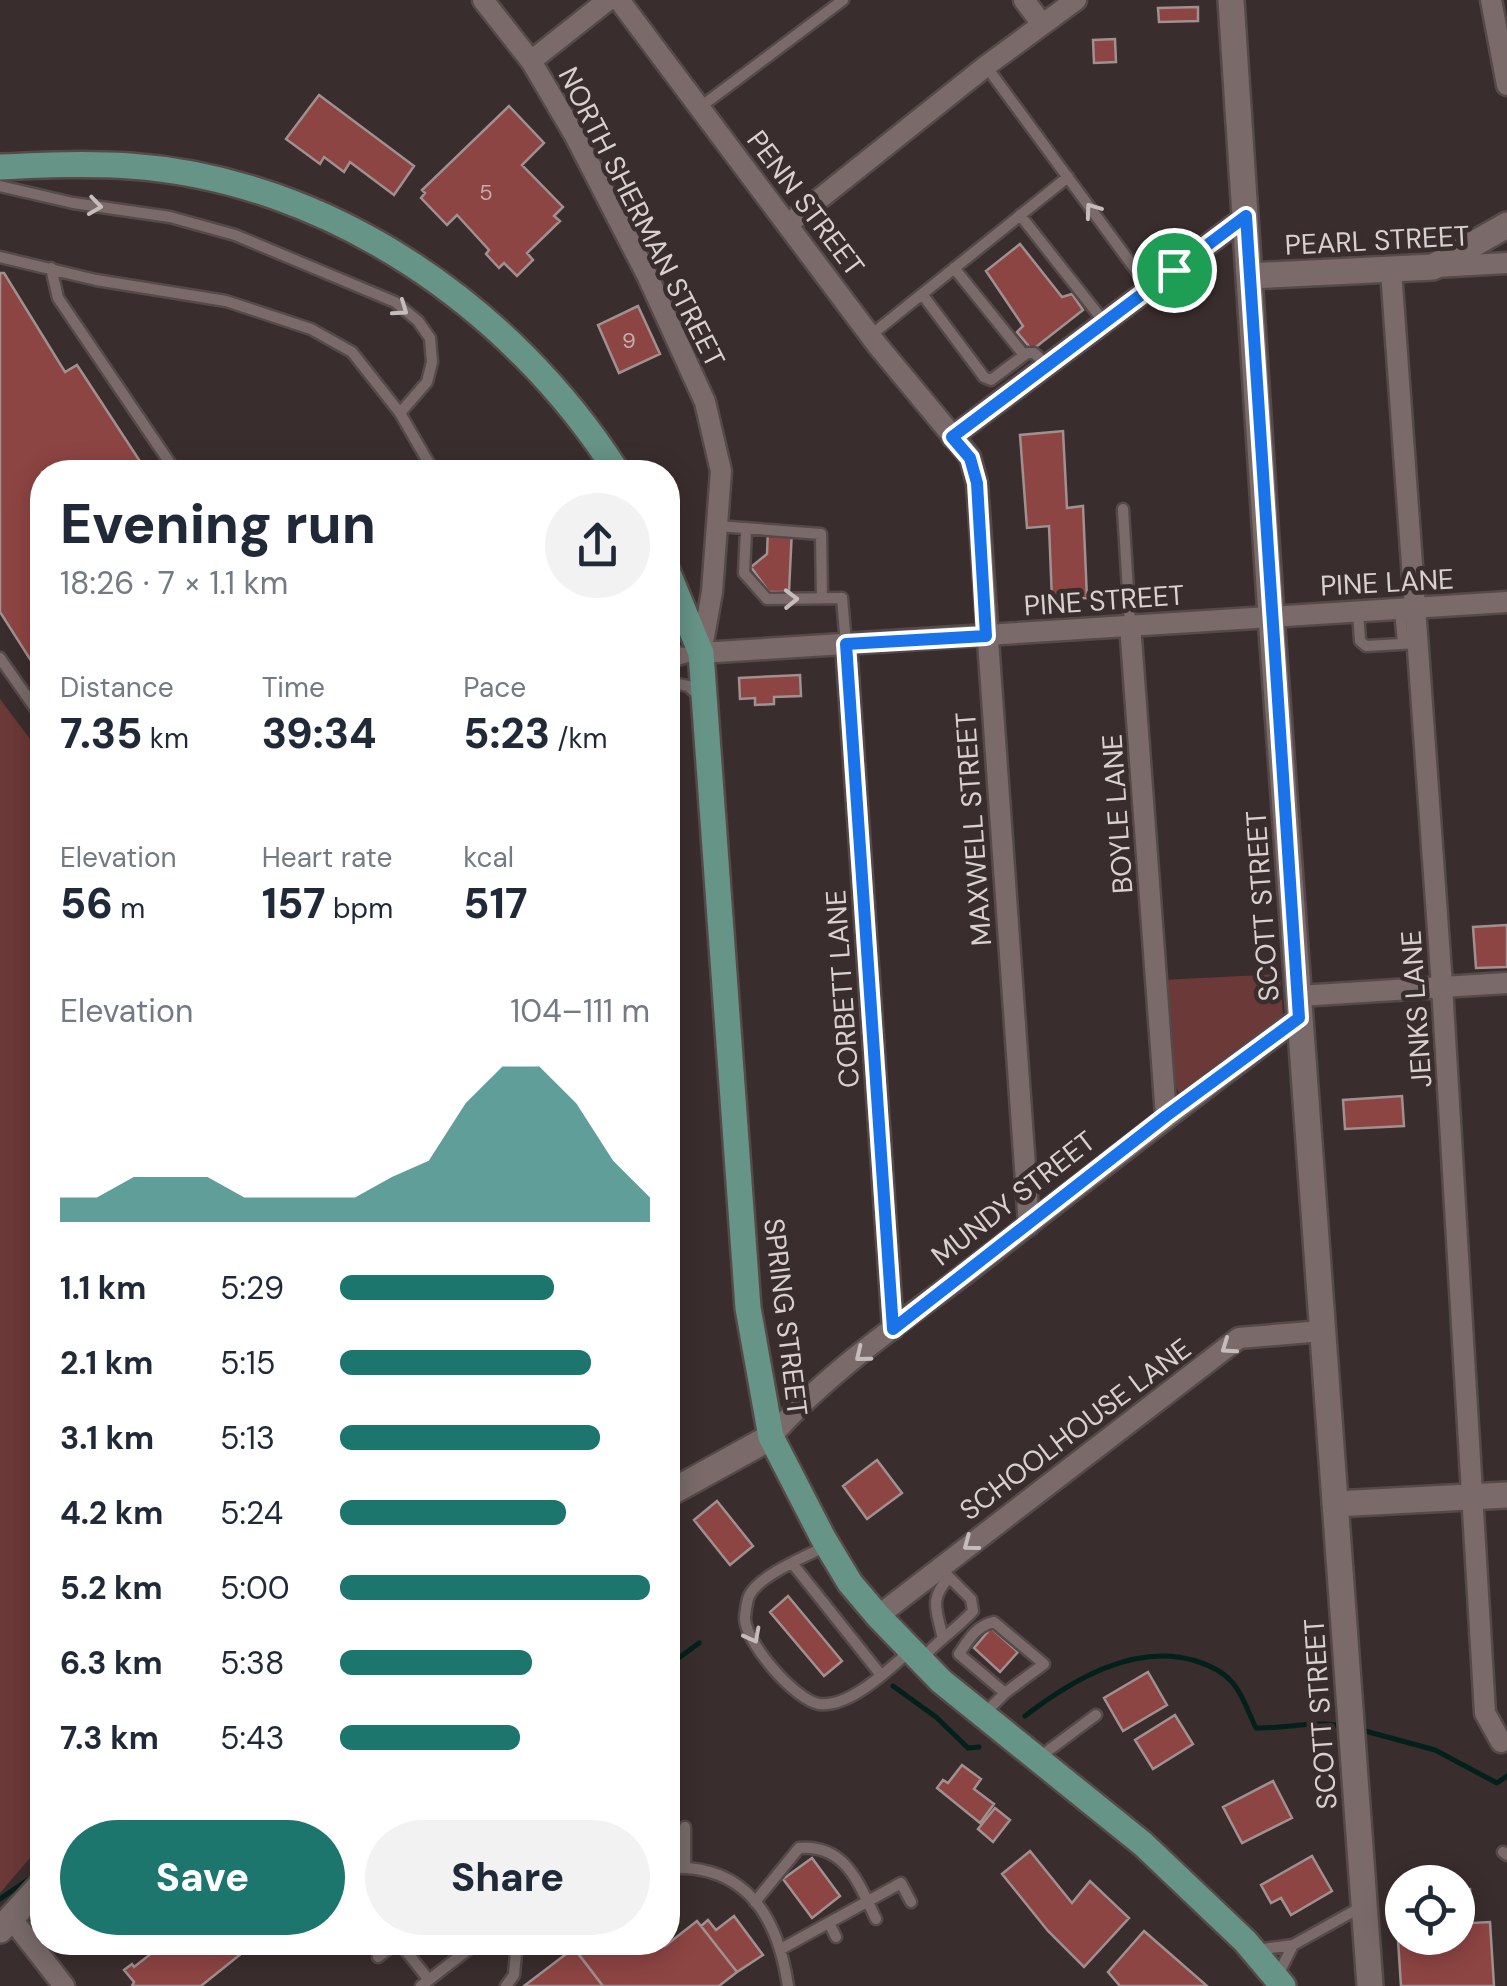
<!DOCTYPE html>
<html lang="en">
<head>
<meta charset="utf-8">
<style>
	:root { --surface:#fff; --page:#f2f2f3; --text:#1f2937; --muted:#747a83; --accent:#1d766e }
	body { margin:0; font-family:"DM Sans",sans-serif; background:var(--page); color:var(--text); height:100vh; display:flex; flex-direction:column; font-size:38px; white-space:nowrap }
	* { box-sizing:border-box; margin:0 }
	p { font-size:32px; color:var(--muted) }
	.icon { flex:none; width:55px; height:55px; fill:none; stroke:currentColor; stroke-width:2; stroke-linecap:round; stroke-linejoin:round }
	.map { position:relative; flex:1; overflow:hidden }
	.details { position:absolute; left:30px; top:460px; width:650px; height:1495px; display:flex; flex-direction:column; background:var(--surface); border-radius:40px; box-shadow:0 5px 25px #0003 }
	.details>* { flex:none }
	.tools { position:absolute; left:1385px; top:1865px; display:grid; gap:20px }
	.tools a { display:grid; place-items:center; width:90px; height:90px; border-radius:50%; background:var(--surface); box-shadow:0 5px 25px #0003; font-size:50px }
	.pin { position:absolute; display:grid; place-items:center; width:85px; height:85px; color:#fff; margin:-42px; border:5px solid #fff; border-radius:50%; box-shadow:0 2px 10px #0007 }
	.round { display:grid; place-items:center; flex:none; width:105px; height:105px; border-radius:52px; background:var(--page) }
	.head { display:flex; align-items:center; justify-content:space-between; height:170px; padding:0 30px }
	h1 { font-size:55px; font-weight:800; line-height:75px }
	.stats { display:grid; grid-template-columns:repeat(3,1fr); gap:15px; height:170px; padding:10px 30px }
	.stats div { display:grid; align-content:center }
	.stats b { font-size:42px; font-weight:800 }
	.stats small { font-size:28px; font-weight:400 }
	.stats p { font-size:28px }
	.chart { height:280px; padding:20px 30px }
	.chart p { display:flex; justify-content:space-between }
	.chart svg { width:100%; height:180px; margin-top:10px; fill:var(--accent); opacity:.7 }
	.action { display:flex; gap:20px; margin-top:auto; padding:20px 30px }
	.action a { flex:1; height:115px; border-radius:60px; background:var(--accent); color:#fff; font-size:40px; font-weight:800; line-height:115px; text-align:center }
	.action a+a { background:var(--page); color:var(--text) }
	ul { padding:0 30px; list-style:none; font-size:32px }
	li { display:grid; grid-template-columns:160px 120px 1fr; align-items:center; height:75px }
	li i { height:25px; border-radius:12px; background:var(--accent) }
	.map>svg:first-child { display:block }
	.green { fill:#6b3937 }
	.lines { fill:none; stroke-linecap:round; stroke-linejoin:round }
	.stream { stroke:#03211a; stroke-width:5 }
	.building { fill:#8d4543; stroke:#a0908f; stroke-width:2.5 }
	.service-casing { stroke:#554a49; stroke-width:15 }
	.minor-casing { stroke:#554a49; stroke-width:25 }
	.tertiary-casing { stroke:#554a49; stroke-width:30 }
	.secondary-casing { stroke:#554a49; stroke-width:30 }
	.primary-casing { stroke:#554a49; stroke-width:30 }
	.service { stroke:#7a6b6a; stroke-width:10 }
	.minor { stroke:#7a6b6a; stroke-width:20 }
	.tertiary { stroke:#7a6b6a; stroke-width:25 }
	.secondary { stroke:#7a6b6a; stroke-width:25 }
	.primary { stroke:#669487; stroke-width:25 }
	.oneway { stroke:#c6bcbc }
	.route-casing { stroke:#fff; stroke-width:20 }
	.route { stroke:#1a73e8; stroke-width:12 }
	.labels { text-anchor:middle; stroke-width:9; stroke-linejoin:round; paint-order:stroke }
	.number-label { font-size:22px; fill:#c6adad }
	.street-label { font-size:28px; fill:#d9d0d0; stroke:#3a2d2d }
</style>
</head>
<body>
<div class="map">
<svg width="1507" height="1986" viewBox="0 0 1507 1986">
	<rect width="100%" height="100%" fill="#3a2d2d"/>
	<!-- green -->
	<path class="green" d="M0,699L42,755V1844L0,1893Z
		M1280,974L1283,1016L1180,1095L1167,1070L1162,980Z"/>
	<g class="lines">
		<!-- stream -->
		<path class="stream" d="M668,1666L699,1643
			M893,1686L936,1717L968,1748L979,1747
			M1025,1716C1072,1680 1135,1642 1196,1661C1208,1665 1221,1670 1230,1680C1242,1692 1248,1712 1256,1728C1286,1729 1312,1720 1343,1726
			M1358,1729L1435,1750L1497,1783L1507,1776
			M0,1899L42,1870"/>
	</g>
	<!-- building -->
	<path class="building" d="M1198,7V21L1159,22L1158,8Z
		M1115,39L1116,62L1094,63L1093,40Z
		M319,95L414,166L394,195L350,162L344,172L324,157L320,164L286,139Z
		M509,106L544,143L522,165L563,207L554,216L560,221L527,253L533,260L517,276L504,263L499,268L486,254L489,250L457,215L447,225L421,198L425,193L422,190Z
		M1020,244L1062,297L1072,294L1083,310L1032,350L1017,332L1023,326L986,271Z
		M0,273H4L65,372L77,365L147,472H42V678L0,612Z
		M638,306L660,354L619,373L598,325Z
		M1063,431L1067,508L1083,506L1087,598L1052,600L1049,526L1027,528L1020,435Z
		M768,528L792,529L789,592H769L751,567L767,554Z
		M800,675L801,696L774,697V704L755,705V698L740,699L739,678Z
		M1507,925V967L1476,968L1473,927Z
		M1402,1096L1404,1126L1345,1129L1343,1100Z
		M877,1460L902,1493L867,1519L843,1486Z
		M717,1501L753,1546L730,1565L694,1520Z
		M788,1596L842,1661L824,1676L770,1612Z
		M991,1628L1018,1652L1000,1672L974,1648Z
		M1148,1672L1167,1705L1123,1731L1104,1698Z
		M1175,1715L1193,1744L1153,1769L1135,1740Z
		M962,1765L981,1779L974,1789L994,1804L980,1823L937,1788L943,1780L948,1783Z
		M1273,1781L1292,1818L1242,1843L1223,1807Z
		M995,1808L1010,1820L993,1842L978,1829Z
		M1030,1851L1072,1903L1090,1881L1129,1918L1084,1967L1048,1931L1002,1874Z
		M1312,1856L1332,1891L1291,1915L1281,1898L1271,1903L1261,1885Z
		M812,1858L840,1896L812,1918L783,1879Z
		M1470,1889L1472,1923L1490,1922L1494,1986H1401L1395,1894L1402,1893V1938H1458V1890Z
		M734,1916L763,1955L737,1972L701,1926L708,1920L716,1930Z
		M697,1921L737,1972L719,1986H603L569,1942H662L665,1946Z
		M1144,1931L1207,1986H1120L1108,1972Z
		M166,1942H250L252,1945L201,1986H132L134,1982L124,1970L132,1964L134,1967Z
		M574,1948L603,1986H524Z"/>
	<g class="lines">
		<defs>
			<path id="service" d="M986,66L1149,288
				M699,108L843,0
				M0,186L73,203L170,217L235,235L395,302L418,321L430,338L432,362L427,382L400,413
				M1020,215L1105,323
				M0,257L96,280L226,301L311,329L352,352L400,413L434,472
				M51,268L58,298L176,472
				M954,268L1024,355
				M922,294L984,377L991,380L1027,353H1034L1047,365
				M871,335L1068,177
				M1123,509L1130,624
				M718,526L821,534L822,598
				M746,530L744,573L767,599L842,598L846,644
				M1400,609L1403,644
				M1358,612L1360,641L1366,646L1418,643
				M668,652L690,653
				M0,658L42,718
				M668,663L700,653
				M668,682L688,686L701,698
				M826,1546C806,1556 758,1576 749,1596C747,1601 745,1614 745,1619C746,1643 795,1700 819,1704C850,1708 890,1668 911,1650
				M792,1563L881,1675
				M942,1635C937,1611 929,1599 948,1579
				M922,1659C938,1640 957,1629 973,1611L971,1599L940,1568
				M983,1715L1005,1693L1044,1664L994,1622C976,1626 969,1639 959,1654L1005,1693
				M1037,1759L1096,1715
				M685,1827V1867
				M1503,1852L1507,1855
				M668,1868C746,1863 778,1917 788,1986
				M755,1902L799,1848C845,1844 858,1882 876,1919
				M829,1923L836,1937
				M399,1942L429,1980
				M781,1949L901,1883L911,1902
				M1256,1950L1293,1945L1363,1906
				M378,1957L397,1942
				M1278,1975L1293,1945
				M421,1986L478,1942
				M506,1986L514,1975L517,1942"/>
			<path id="minor" d="M483,0L531,61L574,134L648,277L705,402L721,471L712,592L701,653L1507,602
				M619,0L878,346L970,457L977,483L1029,1225
				M1024,0L1042,24
				M1491,0L1507,85
				M531,61L608,0
				M788,224L986,66L1076,0
				M1435,267L1507,263
				M1391,270L1442,986L1485,1713L1501,1742
				M952,437L1246,216
				M1130,624L1166,1116
				M846,644L893,1329
				M1299,996L1507,983
				M771,1437C828,1371 905,1320 974,1267C1082,1183 1190,1099 1299,1018
				M878,1616L1239,1338L1322,1331
				M11,1918L64,1986"/>
			<path id="tertiary" d="M1231,0L1271,616L1370,1986
				M1249,276L1433,267L1507,225
				M1335,1504L1507,1495"/>
			<path id="secondary" d="M668,1494L771,1437
				M0,1930L42,1884"/>
			<path id="primary" d="M0,167C43,165 86,163 130,166C329,180 512,307 617,472
				M668,573L701,653L748,1308L771,1437L823,1538L850,1583L878,1616L941,1681L1143,1844L1245,1941L1283,1986"/>
		</defs>
		<!-- service casing -->
		<use href="#service" class="service-casing"/>
		<!-- minor casing -->
		<use href="#minor" class="minor-casing"/>
		<!-- tertiary casing -->
		<use href="#tertiary" class="tertiary-casing"/>
		<!-- secondary casing -->
		<use href="#secondary" class="secondary-casing"/>
		<!-- primary casing -->
		<use href="#primary" class="primary-casing"/>
		<!-- service -->
		<use href="#service" class="service"/>
		<!-- minor -->
		<use href="#minor" class="minor"/>
		<!-- tertiary -->
		<use href="#tertiary" class="tertiary"/>
		<!-- secondary -->
		<use href="#secondary" class="secondary"/>
		<!-- primary -->
		<use href="#primary" class="primary"/>
	</g>
	<!-- one-way arrows -->
	<defs><path id="oneway-chevron" d="M-2-3.5L2.5 0L-2 3.5" fill="none" stroke-width="1.6" stroke-linecap="round" stroke-linejoin="round" transform="scale(2.5)"/></defs>
	<g class="oneway">
		<use href="#oneway-chevron" transform="translate(95 206) rotate(8)"/>
		<use href="#oneway-chevron" transform="translate(1092 210) rotate(-126)"/>
		<use href="#oneway-chevron" transform="translate(401 309) rotate(35)"/>
		<use href="#oneway-chevron" transform="translate(791 599) rotate(-1)"/>
		<use href="#oneway-chevron" transform="translate(1228 1347) rotate(145)"/>
		<use href="#oneway-chevron" transform="translate(862 1355) rotate(141)"/>
		<use href="#oneway-chevron" transform="translate(970 1544) rotate(143)"/>
		<use href="#oneway-chevron" transform="translate(753 1636) rotate(62)"/>
	</g>
	<g class="lines">
		<defs>
			<path id="route" d="M1246,216L1299,1018L1166,1116L893,1329L846,644L986,636L977,483L970,458L952,437Z"/>
		</defs>
		<!-- route casing -->
		<use href="#route" class="route-casing"/>
		<!-- route -->
		<use href="#route" class="route"/>
	</g>
	<g class="labels">
		<!-- number labels -->
		<g class="number-label">
			<text x="486" y="200">5</text>
			<text x="629" y="348">9</text>
		</g>
		<!-- street labels -->
		<g class="street-label">
			<text transform="translate(806 203) rotate(53)" y="10">PENN STREET</text>
			<text transform="translate(642 217) rotate(63)" y="10">NORTH SHERMAN STREET</text>
			<text transform="translate(1377 240) rotate(-3)" y="10">PEARL STREET</text>
			<text transform="translate(1387 582) rotate(-3)" y="10">PINE LANE</text>
			<text transform="translate(1104 600) rotate(-4)" y="10">PINE STREET</text>
			<text transform="translate(1117 814) rotate(-94)" y="10">BOYLE LANE</text>
			<text transform="translate(973 829) rotate(-94)" y="10">MAXWELL STREET</text>
			<text transform="translate(1262 906) rotate(-94)" y="10">SCOTT STREET</text>
			<text transform="translate(842 989) rotate(-94)" y="10">CORBETT LANE</text>
			<text transform="translate(1416 1009) rotate(-94)" y="10">JENKS LANE</text>
			<text transform="translate(1013 1198) rotate(-38)" y="10">MUNDY STREET</text>
			<text transform="translate(786 1317) rotate(83)" y="10">SPRING STREET</text>
			<text transform="translate(1075 1429) rotate(-37)" y="10">SCHOOLHOUSE LANE</text>
			<text transform="translate(1320 1714) rotate(-94)" y="10">SCOTT STREET</text>
		</g>
	</g>
</svg>
<div class="tools">
<a><svg class="icon" aria-label="locate" viewBox="0 0 24 24"><circle cx="12" cy="12" r="6"/><path d="M12 2v4M12 18v4M2 12h4M18 12h4"/></svg></a>
</div>
<div class="pin" style="left:1174px;top:270px;background:#1e9e55"><svg class="icon" aria-label="arrive" viewBox="0 0 24 24"><path d="M6 21V4h12l-3 4 3 4H6"/></svg></div>
<section class="details">
<div class="head"><div><h1>Evening run</h1><p>18:26 · 7 × 1.1 km</p></div><a class="round"><svg class="icon" aria-label="share" viewBox="0 0 24 24"><path d="M12 15V3M7 8l5-5 5 5M5 13v7h14v-7"/></svg></a></div>
<div class="stats">
<div><p>Distance</p><b>7.35<small> km</small></b></div>
<div><p>Time</p><b>39:34</b></div>
<div><p>Pace</p><b>5:23<small> /km</small></b></div>
</div>
<div class="stats">
<div><p>Elevation</p><b>56<small> m</small></b></div>
<div><p>Heart rate</p><b>157<small> bpm</small></b></div>
<div><p>kcal</p><b>517</b></div>
</div>
<div class="chart"><p><span>Elevation</span>104–111 m</p>
<svg viewBox="0 0 160 44" preserveAspectRatio="none"><path d="M0 44V38L10 38L20 33L30 33L40 33L50 38L60 38L70 38L80 38L90 33L100 29L110 15L120 6L130 6L140 15L150 29L160 38V44z"/></svg>
</div>
<ul>
<li><b>1.1 km</b>5:29<i style="width:69%"></i></li>
<li><b>2.1 km</b>5:15<i style="width:81%"></i></li>
<li><b>3.1 km</b>5:13<i style="width:84%"></i></li>
<li><b>4.2 km</b>5:24<i style="width:73%"></i></li>
<li><b>5.2 km</b>5:00<i style="width:100%"></i></li>
<li><b>6.3 km</b>5:38<i style="width:62%"></i></li>
<li><b>7.3 km</b>5:43<i style="width:58%"></i></li>
</ul>
<div class="action"><a>Save</a><a>Share</a></div>
</section>
</div>
</body>
</html>
